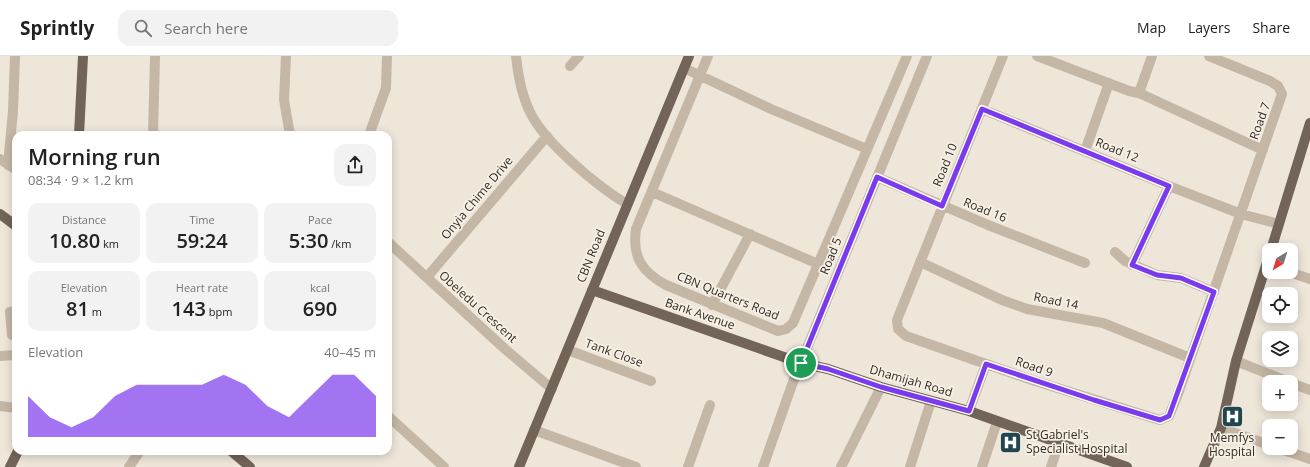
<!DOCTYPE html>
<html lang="en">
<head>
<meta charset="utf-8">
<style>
	:root { --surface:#fff; --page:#f2f2f2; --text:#222; --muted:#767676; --line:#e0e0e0; --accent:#7c3aed }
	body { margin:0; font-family:"Open Sans",sans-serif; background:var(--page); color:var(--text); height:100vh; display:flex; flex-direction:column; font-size:15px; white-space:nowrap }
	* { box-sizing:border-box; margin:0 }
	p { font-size:13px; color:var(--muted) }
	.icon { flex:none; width:22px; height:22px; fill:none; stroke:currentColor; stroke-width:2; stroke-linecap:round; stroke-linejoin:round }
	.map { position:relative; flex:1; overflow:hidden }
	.details { position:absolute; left:12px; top:75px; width:380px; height:324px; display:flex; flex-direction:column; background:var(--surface); border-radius:12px; box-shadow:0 2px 10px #0003 }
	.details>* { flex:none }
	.needle { width:26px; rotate:218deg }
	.tools { position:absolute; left:1262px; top:187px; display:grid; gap:8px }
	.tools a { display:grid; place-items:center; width:36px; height:36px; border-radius:8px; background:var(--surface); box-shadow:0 2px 10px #0003; font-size:20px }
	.pin { position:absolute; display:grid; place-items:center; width:34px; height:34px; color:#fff; margin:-17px; border:2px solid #fff; border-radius:50%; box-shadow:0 1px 4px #0007 }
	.round { display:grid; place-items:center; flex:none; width:42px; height:42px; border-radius:12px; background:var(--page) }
	.summary { display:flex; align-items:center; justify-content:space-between; height:68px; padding:0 16px }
	h1 { font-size:22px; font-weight:600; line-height:30px }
	.metrics { display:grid; grid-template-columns:repeat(3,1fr); gap:6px; height:68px; padding:4px 16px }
	.metrics div { display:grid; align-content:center; border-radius:10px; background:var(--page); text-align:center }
	.metrics b { font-size:20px; font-weight:600 }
	.metrics small { font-size:11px; font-weight:400 }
	.metrics p { font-size:11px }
	.chart { height:112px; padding:8px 16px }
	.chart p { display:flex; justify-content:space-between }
	.chart svg { width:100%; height:72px; margin-top:4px; fill:var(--accent); opacity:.7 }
	header { display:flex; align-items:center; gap:24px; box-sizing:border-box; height:56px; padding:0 20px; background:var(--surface); border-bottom:1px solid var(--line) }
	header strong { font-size:19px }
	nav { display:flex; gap:22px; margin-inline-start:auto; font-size:14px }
	.search { width:280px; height:36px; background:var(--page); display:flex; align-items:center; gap:10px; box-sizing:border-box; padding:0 14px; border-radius:12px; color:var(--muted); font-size:15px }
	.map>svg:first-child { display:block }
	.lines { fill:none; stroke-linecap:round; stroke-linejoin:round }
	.minor { stroke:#c5b7a6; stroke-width:10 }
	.major { stroke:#726458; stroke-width:10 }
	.route-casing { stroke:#fff; stroke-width:8 }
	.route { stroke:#7c3aed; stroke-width:5 }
	.labels { text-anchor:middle; stroke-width:3.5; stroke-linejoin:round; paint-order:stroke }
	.street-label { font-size:12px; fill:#322b26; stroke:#f7f0e4 }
	.poi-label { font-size:12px; fill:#322b26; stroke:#f7f0e4; text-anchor:start }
</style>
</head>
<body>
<header>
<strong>Sprintly</strong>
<div class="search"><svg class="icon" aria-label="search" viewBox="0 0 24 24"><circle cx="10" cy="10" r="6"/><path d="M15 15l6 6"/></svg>Search here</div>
<nav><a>Map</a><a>Layers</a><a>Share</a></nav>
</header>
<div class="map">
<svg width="1310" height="411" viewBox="0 0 1310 411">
	<rect width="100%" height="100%" fill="#eee6d9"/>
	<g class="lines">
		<!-- minor -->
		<path class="minor" d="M286,0L284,44L290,79
			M516,0C518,19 521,38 530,56C544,86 598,131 627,148
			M708,0L636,173C632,201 642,216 666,229L778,275L786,273L793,267L907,0
			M1003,0L897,264L898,273L906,280L1032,324L1160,364L1169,360L1178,338L1282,38L1278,30L1270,25L1209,0
			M1037,0L1129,35L1139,37L1263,94
			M570,10L579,0
			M684,12L771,53L867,93
			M1139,37L1152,0
			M982,53L1169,130L1241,158L1279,168
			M153,79L155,0
			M369,79L386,32L387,0
			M1085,95L1109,27
			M0,103L16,114
			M8,109L13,55L15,0
			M877,121L988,169L1085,207
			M652,136L818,208
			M388,186L505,293L552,333
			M1115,196L1125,205L1157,219L1181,222L1214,236
			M920,206L1002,244L1027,253L1103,267L1190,302
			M1132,209L1169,130
			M1289,216L1310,223
			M427,221L547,80
			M712,249L750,178
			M12,279L10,256L16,255
			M568,294L651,325
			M0,300L16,299
			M1236,305L1289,326
			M1291,327L1310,334
			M0,350L16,352
			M969,355L986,308
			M388,360L444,411
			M1221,372L1269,389
			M534,374L636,411
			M1278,392L1310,403
			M129,411L140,395
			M688,411L710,349
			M763,411L793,326L927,0
			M841,411L881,331
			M910,411L931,345
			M982,411L997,366
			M1051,411L1059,387"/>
		<!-- major -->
		<path class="major" d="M79,79L83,0
			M0,158L16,170
			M1271,194L1310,67
			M592,234L801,307L828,313L881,331L969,355L1127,411
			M231,395L250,411
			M10,411L18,395
			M519,411L689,0
			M1204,411L1221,372L1236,305L1269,200"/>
	</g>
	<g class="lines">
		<defs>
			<path id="route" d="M982,53L1169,130L1132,209L1157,219L1181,222L1214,236L1169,360L1160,364L1094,344L986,308L969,355L881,331L828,313L801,307L877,121L942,150Z"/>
		</defs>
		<!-- route casing -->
		<use href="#route" class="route-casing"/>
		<!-- route -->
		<use href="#route" class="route"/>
	</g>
	<!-- icons -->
	<defs>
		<symbol id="hospital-square" viewBox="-11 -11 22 22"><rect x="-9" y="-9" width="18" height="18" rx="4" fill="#20474f" stroke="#f7f0e4"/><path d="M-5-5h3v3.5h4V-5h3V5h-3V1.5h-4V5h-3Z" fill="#fff"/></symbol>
	</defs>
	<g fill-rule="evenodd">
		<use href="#hospital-square" x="1220" y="348" width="25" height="25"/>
		<use href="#hospital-square" x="998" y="374" width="25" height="25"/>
	</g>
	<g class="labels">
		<!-- street labels -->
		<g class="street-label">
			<text transform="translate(1260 65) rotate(-70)" y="4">Road 7</text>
			<text transform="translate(1117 94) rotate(22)" y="4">Road 12</text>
			<text transform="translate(945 109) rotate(-68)" y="4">Road 10</text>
			<text transform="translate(477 142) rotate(-50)" y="4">Onyia Chime Drive</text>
			<text transform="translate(985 154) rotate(22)" y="4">Road 16</text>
			<text transform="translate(591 200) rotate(-68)" y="4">CBN Road</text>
			<text transform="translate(831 200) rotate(-68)" y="4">Road 5</text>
			<text transform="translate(728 240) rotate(22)" y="4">CBN Quarters Road</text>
			<text transform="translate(1056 245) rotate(11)" y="4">Road 14</text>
			<text transform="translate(478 251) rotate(42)" y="4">Obeledu Crescent</text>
			<text transform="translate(700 258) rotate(19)" y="4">Bank Avenue</text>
			<text transform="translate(614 297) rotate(20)" y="4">Tank Close</text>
			<text transform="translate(1034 311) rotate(19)" y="4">Road 9</text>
			<text transform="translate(911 325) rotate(16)" y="4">Dhamijah Road</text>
		</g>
		<!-- poi labels -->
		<g class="poi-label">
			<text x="1026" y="383">St Gabriel's<tspan x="1026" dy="14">Specialist Hospital</tspan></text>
			<text x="1232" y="386" text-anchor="middle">Memfys<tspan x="1232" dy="14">Hospital</tspan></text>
		</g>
	</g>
</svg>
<div class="tools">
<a><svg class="needle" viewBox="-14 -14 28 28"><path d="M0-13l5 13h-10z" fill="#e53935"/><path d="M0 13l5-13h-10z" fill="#767676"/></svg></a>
<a><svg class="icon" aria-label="locate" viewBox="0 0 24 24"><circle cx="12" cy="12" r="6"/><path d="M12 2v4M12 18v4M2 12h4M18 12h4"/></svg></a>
<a><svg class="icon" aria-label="layers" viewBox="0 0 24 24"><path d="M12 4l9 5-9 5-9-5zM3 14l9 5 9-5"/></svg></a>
<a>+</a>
<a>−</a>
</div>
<div class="pin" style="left:801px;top:307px;background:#1e9e55"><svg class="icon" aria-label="arrive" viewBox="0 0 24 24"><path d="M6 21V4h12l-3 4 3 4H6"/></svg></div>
<section class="details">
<div class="summary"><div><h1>Morning run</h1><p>08:34 · 9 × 1.2 km</p></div><a class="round"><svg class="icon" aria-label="share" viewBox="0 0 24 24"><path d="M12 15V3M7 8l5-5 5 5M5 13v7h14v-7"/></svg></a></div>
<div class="metrics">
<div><p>Distance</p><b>10.80<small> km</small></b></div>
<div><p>Time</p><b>59:24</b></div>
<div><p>Pace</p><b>5:30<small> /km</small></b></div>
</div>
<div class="metrics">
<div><p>Elevation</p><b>81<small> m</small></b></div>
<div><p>Heart rate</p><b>143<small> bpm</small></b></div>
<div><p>kcal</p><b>690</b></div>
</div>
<div class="chart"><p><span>Elevation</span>40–45 m</p>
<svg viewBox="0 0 160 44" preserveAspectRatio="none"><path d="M0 44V19L10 32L20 38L30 32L40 19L50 12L60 12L70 12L80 12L90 6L100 12L110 25L120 32L130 19L140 6L150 6L160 19V44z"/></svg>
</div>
</section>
</div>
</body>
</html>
